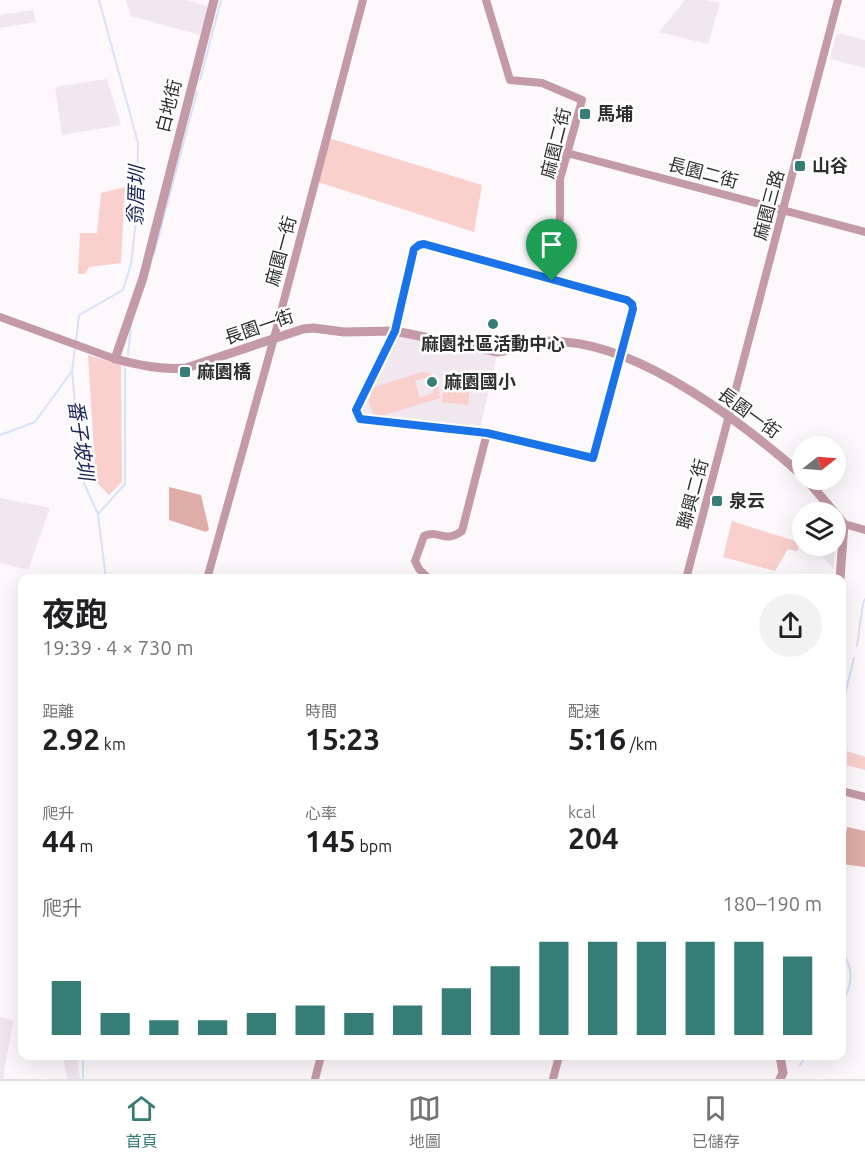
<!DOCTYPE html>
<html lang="zh-TW">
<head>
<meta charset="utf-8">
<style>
	:root { --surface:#fff; --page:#f2f2f2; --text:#202124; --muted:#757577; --line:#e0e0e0; --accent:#367d77 }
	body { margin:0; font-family:Ubuntu,"Noto Sans TC",sans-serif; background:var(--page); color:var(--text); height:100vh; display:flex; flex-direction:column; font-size:22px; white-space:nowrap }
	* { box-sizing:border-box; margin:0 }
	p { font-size:20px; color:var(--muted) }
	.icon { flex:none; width:33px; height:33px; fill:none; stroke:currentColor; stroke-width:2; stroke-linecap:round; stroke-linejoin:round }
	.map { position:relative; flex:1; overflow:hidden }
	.details { position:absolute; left:18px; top:574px; width:828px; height:486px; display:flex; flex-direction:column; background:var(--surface); border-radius:12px; box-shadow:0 6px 24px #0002 }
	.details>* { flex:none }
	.needle { width:39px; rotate:73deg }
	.tools { position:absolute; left:792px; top:436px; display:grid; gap:12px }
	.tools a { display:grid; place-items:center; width:54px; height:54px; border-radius:50%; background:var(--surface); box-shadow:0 6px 24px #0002; font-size:30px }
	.pin { position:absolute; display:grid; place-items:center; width:51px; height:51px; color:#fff; margin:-62px -26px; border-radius:50% 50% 50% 0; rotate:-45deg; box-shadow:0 0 6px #0007 }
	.pin .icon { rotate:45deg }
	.round { display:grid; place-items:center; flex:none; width:63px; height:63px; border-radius:32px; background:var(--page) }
	.overview { display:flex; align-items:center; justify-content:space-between; height:102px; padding:0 24px }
	h1 { font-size:33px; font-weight:700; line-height:45px }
	.figures { display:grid; grid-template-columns:repeat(3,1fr); gap:9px; height:102px; padding:6px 24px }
	.figures div { display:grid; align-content:center }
	.figures b { font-size:30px; font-weight:700 }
	.figures small { font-size:16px; font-weight:400 }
	.figures p { font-size:16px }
	.chart { height:168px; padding:12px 24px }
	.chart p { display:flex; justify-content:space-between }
	.chart svg { width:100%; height:108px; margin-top:6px; stroke:var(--accent); stroke-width:6 }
	.menu { display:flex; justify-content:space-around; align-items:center; height:84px; border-top:2px solid var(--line); background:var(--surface); font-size:16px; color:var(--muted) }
	.menu a { display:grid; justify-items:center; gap:3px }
	.menu .active { color:var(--accent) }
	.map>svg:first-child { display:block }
	.built { fill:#f0e7ef }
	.green { fill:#fad0cc; fill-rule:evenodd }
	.forest { fill:#dfada8 }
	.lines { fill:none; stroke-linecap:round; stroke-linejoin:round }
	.stream { stroke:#d9e1fa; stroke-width:2 }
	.minor { stroke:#c49aa8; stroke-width:8 }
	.tertiary { stroke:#c49aa8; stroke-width:9 }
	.route-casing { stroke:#fff; stroke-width:12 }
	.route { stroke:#1a73e8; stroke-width:8 }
	.poi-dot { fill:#367d77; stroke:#fff; stroke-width:2 }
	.labels { text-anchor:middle; stroke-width:5; stroke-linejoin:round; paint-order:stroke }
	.street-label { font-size:18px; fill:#302f30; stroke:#fff }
	.poi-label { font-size:18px; font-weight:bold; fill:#302f30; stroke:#fff; text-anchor:start }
	.water-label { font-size:20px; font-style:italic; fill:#1e2759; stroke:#fff }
</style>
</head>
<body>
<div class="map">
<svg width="865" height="1079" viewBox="0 0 865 1079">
	<rect width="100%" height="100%" fill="#fcf8fc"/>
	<!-- built -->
	<path class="built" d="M126,0H186L209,7L200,35L131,16Z
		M685,0H706L720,3L708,44L659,32Z
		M33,10L36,22L0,28V15Z
		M837,33L865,40V68L830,59Z
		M107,79L121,125L62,135L55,87Z
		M395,335L497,354L480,429L363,418L360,410Z
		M0,498L50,508L28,570L0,563Z
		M813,546H834V569L813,548Z
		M0,1017L13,1021L3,1079H0Z
		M63,1056H77L80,1079H67Z"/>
	<!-- green -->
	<path class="green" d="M329,138L482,185L474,232L318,182Z
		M125,187L121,263L89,267L85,274H78L80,233H97L101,193Z
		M88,355L121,365L122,482L109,495L96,482Z
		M422,372C440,373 438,385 440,398L375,418L368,400L374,387ZM424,378L429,379L434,388L433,393L420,398L415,381Z
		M444,384L470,387L468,405L442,402Z
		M732,521L801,543L797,551L788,549L775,571L723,557Z
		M847,751L865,757V770L847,765Z"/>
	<!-- forest -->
	<path class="forest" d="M169,487L201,495L209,529L206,532L169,520Z
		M847,827L865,831V867L842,864Z"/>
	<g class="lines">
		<!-- stream -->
		<path class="stream" d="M200,80L221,0
			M154,254L197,92
			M76,342L79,315L123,290L131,264L137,212L138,143L99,0
			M75,348L72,371L82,479L98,514L106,579
			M128,355L131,325
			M0,435L35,422L72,371
			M98,514L125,484V368
			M857,646L863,603L865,599
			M842,706L854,658
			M842,952C854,969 853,984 842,1002
			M800,1065L806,1056
			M83,1079V1056"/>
		<!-- minor -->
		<path class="minor" d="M486,0L510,80L542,83L582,100L560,179V215L556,258L552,281
			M567,153L865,232
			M424,244L627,300L632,304L633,309L593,458L487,433L360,419L356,410L395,331L414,249L419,245Z
			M0,317L115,359
			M844,524L865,530
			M207,579L274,338L363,0
			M429,579L419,569L415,561L424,536C440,529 444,544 462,531L487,433
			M686,579L838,0
			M842,791L865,797
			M315,1079L321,1056
			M553,1079L559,1056"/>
		<!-- tertiary -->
		<path class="tertiary" d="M214,0L143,278L115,359C139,365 161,370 186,368L303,329L313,328L344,332L395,331L498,352C510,352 520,343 533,342C542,340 555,341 565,342C645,348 744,424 802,475
			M807,480L835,513
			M836,514L844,524L840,579
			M780,1056L783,1073L780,1079"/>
	</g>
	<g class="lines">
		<defs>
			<path id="route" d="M424,244L627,300L632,304L633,309L593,458L487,433L360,419L356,410L395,331L414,249L419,245Z"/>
		</defs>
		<!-- route casing -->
		<use href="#route" class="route-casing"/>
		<!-- route -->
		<use href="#route" class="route"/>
	</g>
	<!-- markers -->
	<g class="poi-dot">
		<rect x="579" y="108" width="12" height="12" rx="3"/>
		<rect x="794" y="160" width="12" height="12" rx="3"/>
		<circle cx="493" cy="324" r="6"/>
		<rect x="179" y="366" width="12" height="12" rx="3"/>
		<circle cx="432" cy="382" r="6"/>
		<rect x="711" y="495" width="12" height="12" rx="3"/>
	</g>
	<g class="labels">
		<!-- street labels -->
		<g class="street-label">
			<text transform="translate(169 106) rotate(-76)" y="6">白地街</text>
			<text transform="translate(556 143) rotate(-76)" y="6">麻園二街</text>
			<text transform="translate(703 173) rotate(15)" y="6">長園二街</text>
			<text transform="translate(769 205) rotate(-75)" y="6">麻園三路</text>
			<text transform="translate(281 251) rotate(-75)" y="6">麻園一街</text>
			<text transform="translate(259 327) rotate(-19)" y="6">長園一街</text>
			<text transform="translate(749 413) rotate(36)" y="6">長園一街</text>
			<text transform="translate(693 494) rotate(-75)" y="6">聯興二街</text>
		</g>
		<!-- poi labels -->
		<g class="poi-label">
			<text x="597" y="120">馬埔</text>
			<text x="812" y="172">山谷</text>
			<text x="493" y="350" text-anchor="middle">麻園社區活動中心</text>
			<text x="197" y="378">麻園橋</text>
			<text x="444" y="388">麻園國小</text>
			<text x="729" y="507">泉云</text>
		</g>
		<!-- water labels -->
		<g class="water-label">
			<text transform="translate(136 196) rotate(-88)" y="7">翁厝圳</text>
			<text transform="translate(81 440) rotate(82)" y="7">番子坡圳</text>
		</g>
	</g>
</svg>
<div class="tools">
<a><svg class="needle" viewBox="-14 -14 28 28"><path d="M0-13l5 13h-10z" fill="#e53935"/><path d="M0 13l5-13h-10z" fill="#757577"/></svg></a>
<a><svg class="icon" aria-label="layers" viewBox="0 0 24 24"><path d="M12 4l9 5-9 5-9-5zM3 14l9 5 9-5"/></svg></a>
</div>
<div class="pin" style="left:552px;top:281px;background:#1e9e55"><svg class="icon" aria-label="arrive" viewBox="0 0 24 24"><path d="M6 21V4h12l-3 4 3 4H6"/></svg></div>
<section class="details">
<div class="overview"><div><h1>夜跑</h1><p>19:39 · 4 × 730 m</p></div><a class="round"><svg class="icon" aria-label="share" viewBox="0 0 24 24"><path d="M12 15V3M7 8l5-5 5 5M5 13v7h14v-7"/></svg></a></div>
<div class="figures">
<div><p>距離</p><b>2.92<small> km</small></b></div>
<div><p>時間</p><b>15:23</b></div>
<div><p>配速</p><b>5:16<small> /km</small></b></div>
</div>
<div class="figures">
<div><p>爬升</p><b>44<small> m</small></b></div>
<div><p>心率</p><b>145<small> bpm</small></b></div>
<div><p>kcal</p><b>204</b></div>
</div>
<div class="chart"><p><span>爬升</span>180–190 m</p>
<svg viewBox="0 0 160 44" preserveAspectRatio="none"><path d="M5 44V22M15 44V35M25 44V38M35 44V38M45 44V35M55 44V32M65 44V35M75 44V32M85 44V25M95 44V16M105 44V6M115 44V6M125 44V6M135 44V6M145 44V6M155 44V12"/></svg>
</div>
</section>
</div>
<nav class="menu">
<a class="active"><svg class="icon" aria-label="home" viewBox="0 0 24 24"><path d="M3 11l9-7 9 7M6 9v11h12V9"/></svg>首頁</a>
<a><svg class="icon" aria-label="map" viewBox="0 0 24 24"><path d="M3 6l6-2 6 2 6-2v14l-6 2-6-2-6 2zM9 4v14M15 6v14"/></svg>地圖</a>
<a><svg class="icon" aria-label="saved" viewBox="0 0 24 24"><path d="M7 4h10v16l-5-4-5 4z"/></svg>已儲存</a>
</nav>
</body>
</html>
